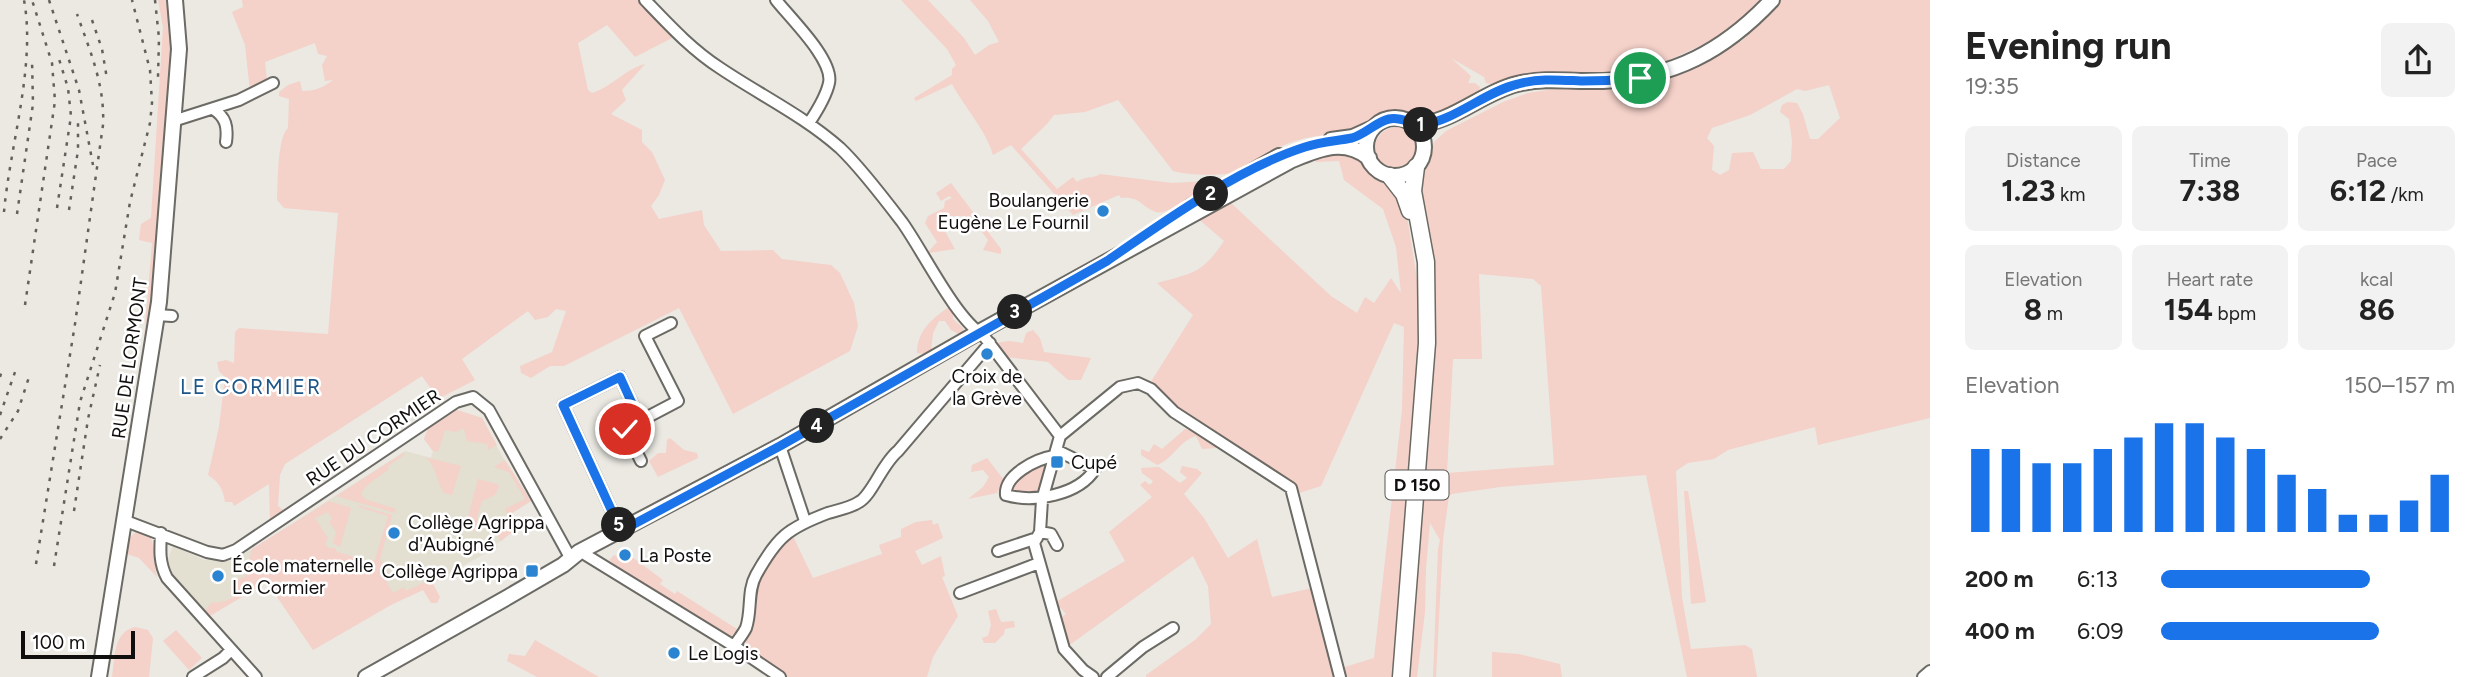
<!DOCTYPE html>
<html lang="en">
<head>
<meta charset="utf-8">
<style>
	:root { --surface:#fff; --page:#f2f2f2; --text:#222; --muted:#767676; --accent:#1a73e8 }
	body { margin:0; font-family:Figtree,sans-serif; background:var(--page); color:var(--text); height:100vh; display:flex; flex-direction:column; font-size:26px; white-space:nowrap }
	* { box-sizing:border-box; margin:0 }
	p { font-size:23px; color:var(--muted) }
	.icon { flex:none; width:38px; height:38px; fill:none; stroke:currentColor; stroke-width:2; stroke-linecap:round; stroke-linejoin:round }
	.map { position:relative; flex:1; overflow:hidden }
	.side { display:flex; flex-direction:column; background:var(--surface); width:560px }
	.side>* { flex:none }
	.scale { position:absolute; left:21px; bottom:18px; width:114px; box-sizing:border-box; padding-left:7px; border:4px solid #100f0d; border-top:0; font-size:19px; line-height:24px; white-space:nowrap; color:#100f0d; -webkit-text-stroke:5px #fff; paint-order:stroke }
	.pin { position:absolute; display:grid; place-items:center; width:60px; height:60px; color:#fff; margin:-30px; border:4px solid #fff; border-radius:50%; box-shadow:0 2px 7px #0007 }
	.km { position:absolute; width:35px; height:35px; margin:-18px; border-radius:50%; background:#222; color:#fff; font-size:19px; line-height:35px; text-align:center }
	.round { display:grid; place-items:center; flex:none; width:74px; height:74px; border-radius:10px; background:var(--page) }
	.headline { display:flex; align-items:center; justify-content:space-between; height:119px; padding:0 35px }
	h1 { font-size:38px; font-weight:700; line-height:52px }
	.figures { display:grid; grid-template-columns:repeat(3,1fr); gap:10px; height:119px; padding:7px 35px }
	.figures div { display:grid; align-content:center; border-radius:10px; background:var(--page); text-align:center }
	.figures b { font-size:30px; font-weight:700 }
	.figures small { font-size:19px; font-weight:400 }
	.figures p { font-size:19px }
	.chart { height:196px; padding:14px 35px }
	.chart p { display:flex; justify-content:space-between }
	.chart svg { width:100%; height:126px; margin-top:7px; stroke:var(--accent); stroke-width:6 }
	ul { padding:0 35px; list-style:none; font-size:23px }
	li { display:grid; grid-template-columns:112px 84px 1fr; align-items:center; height:52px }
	li i { height:18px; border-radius:9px; background:var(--accent) }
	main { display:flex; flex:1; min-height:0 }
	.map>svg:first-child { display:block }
	.built { fill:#e3dfd1 }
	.green { fill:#f4d1c9; fill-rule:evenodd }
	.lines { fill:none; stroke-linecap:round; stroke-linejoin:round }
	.minor-casing { stroke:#6b6a64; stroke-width:14 }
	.major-casing { stroke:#6b6a64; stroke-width:18 }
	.highway-casing { stroke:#6b6a64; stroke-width:19 }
	.minor { stroke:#fff; stroke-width:10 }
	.major { stroke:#fff; stroke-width:14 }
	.highway { stroke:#fff; stroke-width:16 }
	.rail { stroke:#62605c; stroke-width:2.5; stroke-dasharray:3.5 7; stroke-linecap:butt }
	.route-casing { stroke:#fff; stroke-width:14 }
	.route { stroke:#1a73e8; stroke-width:9 }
	.poi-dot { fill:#2a84d1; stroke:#fff; stroke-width:2.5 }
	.labels { text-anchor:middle; stroke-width:5; stroke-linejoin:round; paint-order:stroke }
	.shield { fill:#fff; stroke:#585756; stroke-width:2 }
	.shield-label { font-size:18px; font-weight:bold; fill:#100f0d }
	.poi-label { font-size:19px; fill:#100f0d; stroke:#fff; text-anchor:start }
	.street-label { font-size:19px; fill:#100f0d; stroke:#fff }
	.neighbourhood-label { font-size:21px; letter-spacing:2px; fill:#1e5687; stroke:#fff }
</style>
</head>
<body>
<main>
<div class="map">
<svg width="1930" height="677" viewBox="0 0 1930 677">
	<rect width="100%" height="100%" fill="#ebe9e2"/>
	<!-- built -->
	<path class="built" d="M457,410L482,418L502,456L531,501L512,513L519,527L502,538L503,540L496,544L497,547L443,577L441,575L313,650L267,582L208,617L168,571L166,565L173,546L204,560L229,561L253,549L405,451L431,458L433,451L424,439L428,429Z"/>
	<!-- green -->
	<path class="green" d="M158,0H169L173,43L153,302L94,677H92L143,351L152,243L139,240L141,224L151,218L163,27Z
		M242,0H645L678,35L635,57L607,25L578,43L588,90L592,93C612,87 625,69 645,64L622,90L626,100L611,114L642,130V142L652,152L665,180L659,195L651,206L659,219L702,210L704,225L721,251L773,250L782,259L831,265L840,273L854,303L858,326L850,351L733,414L679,308L564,366H550L531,378L521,373L520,366L552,352L566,311L556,309L548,317L535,320L528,311L462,359L475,380L438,399L422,376L285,464L280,475L278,506L283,510L270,520L269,484L234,506L232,502H225C223,489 219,482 208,475L219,427L225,377L219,371L217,362L226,360L234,363L235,332L239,328L328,334L338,213L284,208L277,200C278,184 277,138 288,128L289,99L279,96V92L288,85L300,81L302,91C314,91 323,88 333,80L325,81L322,65L327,56L318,54L315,43L265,62L267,81L250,91L245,45L232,12L243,7Z
		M901,0H928L964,38L975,55L989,45L999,42L988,21L970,0H1763L1725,35L1657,65L1603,73L1540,74L1496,85L1486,83L1484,77L1451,58L1471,76L1468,83H1475L1480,87L1479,91L1430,118C1415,121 1403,112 1388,115C1377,117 1370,127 1359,129C1338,135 1316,134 1295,141C1274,147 1258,163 1238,171C1225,177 1187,175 1173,171L1118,100L1085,112L1054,115L1047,124L1021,149L1057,189L1073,177L1077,182C1087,175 1093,179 1100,174L1172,183L1208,181L1210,184L1211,186C1200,193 1167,216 1156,212C1141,207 1141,196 1121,198L1119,195L1073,215L1011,145L993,155C986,130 965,108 952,84L916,101L914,98L952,75V69L956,65L947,49Z
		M1780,0H1930V418L1818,445L1815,427L1728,450L1714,459L1688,463L1676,471L1682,597L1691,649L1745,645L1752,649L1757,677H1687L1646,475L1500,487L1452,494L1449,496L1443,540L1436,677H1433L1438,549L1440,540L1430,523L1426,568L1425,612L1417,677H1406L1425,450L1419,199L1423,169L1434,142L1446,131L1503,102L1528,93L1568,87L1601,88L1742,41C1756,27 1765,12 1780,0ZM1829,85L1840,118L1818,139H1810L1803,114L1797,103L1787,102L1782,105L1780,112L1789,119L1792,141L1791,161L1784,169H1761L1753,152L1732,153L1729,170L1720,175L1712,170L1714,146L1707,138L1712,128L1750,115L1797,89L1805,91ZM1479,274L1533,279L1541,286L1554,465L1447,473L1453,359H1482Z
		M1375 149a22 22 0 1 1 44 0a22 22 0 1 1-44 0Z
		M1345,150L1365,161L1377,176L1389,182L1406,210L1419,292V379L1394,677H1146V675L1195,640L1211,624L1208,586L1193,556L1064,649L1058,620L1066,614L1061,608L1053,610L1051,605L1125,561L1109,532L1152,497L1140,485L1145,481L1150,485L1153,481L1142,473L1141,468L1159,467L1180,483L1187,478L1180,472L1182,466L1197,469L1202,473L1184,494L1204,518L1228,558L1257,539L1272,597L1317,587L1338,669L1374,658L1402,410L1404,327L1394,323L1321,486L1293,495L1174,412L1151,389L1152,380L1193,315L1157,283C1193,273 1202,274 1224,241L1196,217L1216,205L1225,206L1231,203L1331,296L1357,313L1365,297L1374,303L1391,278L1401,293L1396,247L1383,209L1344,180L1339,161L1316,162L1314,157Z
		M951,183L1001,249V254L983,250L988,240L979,228L971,230L964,221L965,216H939L936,220L942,226L955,249L929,253V251L937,242L925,223L928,216L944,208L945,201L952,198L949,196L941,201L936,193Z
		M951,306L954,309L953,319L964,329L960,335L951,330L945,321H939L933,333L931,351L926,354L917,353C917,331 933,317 951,306Z
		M1033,330L1040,338L1044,352L1091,358L1081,380H1068L1048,362L1005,357L995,343L1009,341L1023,343L1026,333Z
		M457,410L482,418L497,445L488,450V444L467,441L464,429H461L457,432L445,430L438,452L433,451L424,439L428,429Z
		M1185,429C1200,431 1209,436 1217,448L1202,449L1196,436C1180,440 1173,459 1157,465L1141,455V449L1149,452L1154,444L1162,449Z
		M670,438L684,450L697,453L698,458L658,477L649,461L658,453H666L667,440Z
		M403,453L404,455L387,467L389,469C380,476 366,484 361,494L365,499L396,509L395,513L336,496Z
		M425,457L461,466L452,495L444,493C436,480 436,465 425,457Z
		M987,458L1004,480L997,493L968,499L983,487L989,477L983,470L971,472L972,465Z
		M1041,459L1053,476L1050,492L1010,494V480Z
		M505,460L531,501L512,513L519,527L501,541L498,536L502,525L506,532L514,527L505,509L525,499L509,472L494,467Z
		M478,479L497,484L499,487L495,495L482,501L477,518V531L465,528Z
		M1684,491H1688L1706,602L1691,604Z
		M329,501L351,508L340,547L333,543L336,532L329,522L332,519L328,512L315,518L328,538L325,544L329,548H335L337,552L368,561L375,560L388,516L359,507L358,505L392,515L380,559L390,576L385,579L393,593L404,587L406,591L441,575L443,577L433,584L440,597L437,603H431L423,590L391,605L313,650L267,582L208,617L204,612L211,603L226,601L234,597L235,588H231L232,580L245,577L252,549Z
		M932,520L933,525L938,523L943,538L915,551L922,565L941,556L945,576L942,577L958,616L933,657L927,677H782L745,649L755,590L761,570L791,532L813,578L882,554L879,545L901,537V529L916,522Z
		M136,532L149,534C156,546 153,564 157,577L139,558L124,553L128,539Z
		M614,555L627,562L632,557L663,580L660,584L675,594L677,591L737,629L742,628L740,634L730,641L616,571L617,567L609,560Z
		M996,609L1001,622L1014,621L1015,627L1005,629L1004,634L995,643H984L982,638L988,636L991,625L988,611Z
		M135,627L148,630L153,638L149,677H112C115,658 113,632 135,627Z
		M176,630L202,658L189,670L163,641Z
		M535,640L599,677H537L507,661L509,654L525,656Z
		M1492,652L1519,654L1560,664L1562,677H1492Z"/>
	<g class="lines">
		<defs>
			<path id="minor" d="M645,0C669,25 691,49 720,68C760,95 804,116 840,148C859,166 886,201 902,222C923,251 955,318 983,335L1060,436L1042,500L1040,532L1034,543L1064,649L1083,670L1093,677
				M776,0C790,18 834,60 829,83C826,97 817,111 809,123
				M213,109C226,117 228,127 226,142
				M173,121L239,100L273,83
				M157,315L172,316
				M640,421L625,429L641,461
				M1060,436L1120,387L1138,383L1151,389L1174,412L1291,488L1340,677
				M780,446L805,521
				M1054,456C1036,459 1004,475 1006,495C1034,503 1079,495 1095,469L1056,450
				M123,520L207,552L223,555L236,550L456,402L473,397L489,410L571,559
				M621,531L563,405L620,377L640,421L678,401L645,336L671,323
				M1040,532L1051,534L1057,545
				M161,533C160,550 159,563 167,578L256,677
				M998,551L1037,538
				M586,555L734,646L780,677
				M960,593L1039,563
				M734,646C738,640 743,634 746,628C752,611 747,591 756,575C777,537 788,528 828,513C838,510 850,508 859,502C872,495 882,464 898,451L990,343
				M193,677L223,658L231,650
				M1107,677L1143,647L1173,628
				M1923,677L1930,671"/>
			<path id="major" d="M1366 147a29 29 0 1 1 58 0a29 29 0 1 1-58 0Z
				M1414,125C1451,124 1481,93 1517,84C1546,77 1574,82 1603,81C1673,78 1724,51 1772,0
				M1331,140L1353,137L1373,128
				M1190,207L1279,156
				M99,677L159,302L179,49L175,0
				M366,677L508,597L563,565L579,552L780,446L979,332L1290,161C1317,150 1343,137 1369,158"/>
			<path id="highway" d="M1390,176L1404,194L1410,211
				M1401,677L1427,343L1426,262L1413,191L1416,167"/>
		</defs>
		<!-- minor casing -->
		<use href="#minor" class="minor-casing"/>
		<!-- major casing -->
		<use href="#major" class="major-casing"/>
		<!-- highway casing -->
		<use href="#highway" class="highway-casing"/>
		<!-- minor -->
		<use href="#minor" class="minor"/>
		<!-- major -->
		<use href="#major" class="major"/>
		<!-- highway -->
		<use href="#highway" class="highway"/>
		<!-- rail -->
		<path class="rail" d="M49,0L79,90L93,165
			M155,0L159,38L158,77
			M92,20L102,49L107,79
			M57,208L71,116L68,88L59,59
			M69,210L78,150V121
			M4,212C10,145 36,65 24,0
			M17,214L33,104L32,60
			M25,305L55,101L52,63L32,0
			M0,377L2,370
			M0,415L15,372
			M0,439L18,411L30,374
			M74,511L88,419L100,365
			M36,564L75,324L103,125C105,85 90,51 77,14
			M54,566L80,402L115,293L130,202L150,123L152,103L150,70L132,0"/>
	</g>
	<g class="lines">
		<defs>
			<path id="route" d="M625,429L640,421L620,377L563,405L621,531L780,446L1107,261C1163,222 1239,168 1305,147C1320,142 1336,141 1352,138C1366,134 1376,122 1389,119C1403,116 1412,126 1425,124C1453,121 1487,91 1518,84C1539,78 1559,80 1581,81C1601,81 1620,80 1640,78"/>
		</defs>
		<!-- route casing -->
		<use href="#route" class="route-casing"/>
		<!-- route -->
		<use href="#route" class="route"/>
	</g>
	<!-- markers -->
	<g class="poi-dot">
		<circle cx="1103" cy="211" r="7"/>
		<circle cx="987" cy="354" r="7"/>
		<rect x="1050" y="455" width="14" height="14" rx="3.5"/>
		<circle cx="394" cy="533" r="7"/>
		<circle cx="625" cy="555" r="7"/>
		<rect x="525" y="564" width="14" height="14" rx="3.5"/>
		<circle cx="218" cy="576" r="7"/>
		<circle cx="674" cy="653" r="7"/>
	</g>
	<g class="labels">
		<!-- shield labels -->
		<rect class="shield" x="1385.5" y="470.5" width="63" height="29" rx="5"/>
		<g class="shield-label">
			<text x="1417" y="491">D 150</text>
		</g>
		<!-- poi labels -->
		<g class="poi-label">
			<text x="1089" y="207" text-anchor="end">Boulangerie<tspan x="1089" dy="22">Eugène Le Fournil</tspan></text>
			<text x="987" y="383" text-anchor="middle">Croix de<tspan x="987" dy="22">la Grève</tspan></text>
			<text x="1071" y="469">Cupé</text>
			<text x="408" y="529">Collège Agrippa<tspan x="408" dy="22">d'Aubigné</tspan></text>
			<text x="639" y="562">La Poste</text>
			<text x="232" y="572">École maternelle<tspan x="232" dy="22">Le Cormier</tspan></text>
			<text x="518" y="578" text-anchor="end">Collège Agrippa</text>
			<text x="688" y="660">Le Logis</text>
		</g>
		<!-- street labels -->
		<g class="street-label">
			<text transform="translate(129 358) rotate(-82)" y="7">RUE DE LORMONT</text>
			<text transform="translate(373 437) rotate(-34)" y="7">RUE DU CORMIER</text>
		</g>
		<!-- neighbourhood labels -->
		<g class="neighbourhood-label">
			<text x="251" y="394">LE CORMIER</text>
		</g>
	</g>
</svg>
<div class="scale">100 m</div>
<div class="pin" style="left:1640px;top:78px;background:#1e9e55"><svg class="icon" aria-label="arrive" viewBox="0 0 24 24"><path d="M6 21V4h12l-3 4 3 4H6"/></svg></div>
<div class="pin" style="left:625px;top:429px;background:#d93025"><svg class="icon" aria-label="check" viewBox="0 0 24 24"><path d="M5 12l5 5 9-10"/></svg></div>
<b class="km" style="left:1421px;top:125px">1</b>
<b class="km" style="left:1211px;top:194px">2</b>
<b class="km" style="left:1015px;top:312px">3</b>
<b class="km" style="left:817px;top:426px">4</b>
<b class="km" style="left:619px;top:525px">5</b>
</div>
<section class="side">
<div class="headline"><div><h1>Evening run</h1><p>19:35</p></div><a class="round"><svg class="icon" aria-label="share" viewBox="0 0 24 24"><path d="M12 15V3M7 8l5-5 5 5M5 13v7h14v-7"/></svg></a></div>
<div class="figures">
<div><p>Distance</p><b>1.23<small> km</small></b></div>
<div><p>Time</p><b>7:38</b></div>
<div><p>Pace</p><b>6:12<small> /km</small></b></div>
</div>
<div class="figures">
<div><p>Elevation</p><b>8<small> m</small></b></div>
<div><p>Heart rate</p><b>154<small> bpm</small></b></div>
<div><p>kcal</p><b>86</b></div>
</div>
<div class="chart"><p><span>Elevation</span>150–157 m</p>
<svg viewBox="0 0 160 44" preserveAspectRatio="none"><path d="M5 44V15M15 44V15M25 44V20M35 44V20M45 44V15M55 44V11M65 44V6M75 44V6M85 44V11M95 44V15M105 44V24M115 44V29M125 44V38M135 44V38M145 44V33M155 44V24"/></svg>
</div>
<ul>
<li><b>200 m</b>6:13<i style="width:71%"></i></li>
<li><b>400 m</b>6:09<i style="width:74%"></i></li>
</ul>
</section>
</main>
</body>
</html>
